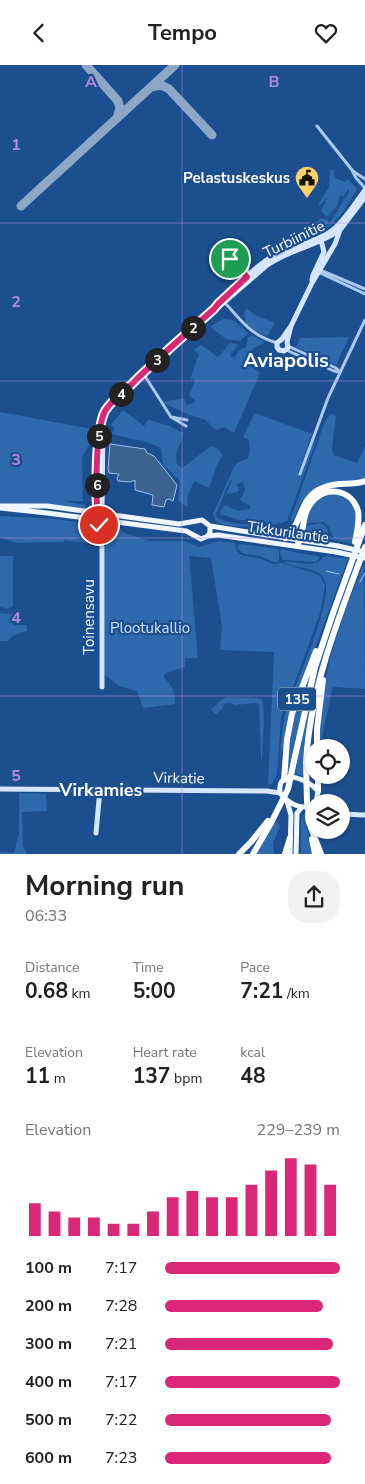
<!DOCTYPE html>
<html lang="en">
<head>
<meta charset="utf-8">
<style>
	:root { --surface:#fff; --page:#f2f2f2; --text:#222; --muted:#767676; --accent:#db2777 }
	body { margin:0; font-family:"Nunito Sans",sans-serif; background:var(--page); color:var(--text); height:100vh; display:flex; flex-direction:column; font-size:19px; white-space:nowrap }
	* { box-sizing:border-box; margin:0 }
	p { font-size:16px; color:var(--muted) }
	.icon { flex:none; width:28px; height:28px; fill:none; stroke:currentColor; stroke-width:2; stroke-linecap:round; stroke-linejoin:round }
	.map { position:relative; height:789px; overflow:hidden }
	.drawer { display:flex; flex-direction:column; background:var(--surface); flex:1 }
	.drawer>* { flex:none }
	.buttons { position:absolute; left:305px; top:674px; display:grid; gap:10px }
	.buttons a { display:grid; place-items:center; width:45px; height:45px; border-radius:50%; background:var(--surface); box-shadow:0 1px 4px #0004; font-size:25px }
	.pin { position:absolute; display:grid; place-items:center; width:42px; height:42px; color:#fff; margin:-21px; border:2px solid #fff; border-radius:50%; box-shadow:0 1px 5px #0007 }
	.km { position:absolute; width:25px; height:25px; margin:-12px; border-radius:50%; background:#222; color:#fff; font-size:14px; line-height:25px; text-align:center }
	.round { display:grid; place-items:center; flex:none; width:52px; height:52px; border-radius:20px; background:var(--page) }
	.headline { display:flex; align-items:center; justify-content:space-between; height:85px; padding:0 25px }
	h1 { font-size:28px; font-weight:700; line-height:38px }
	.stats { display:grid; grid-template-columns:repeat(3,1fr); gap:8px; height:85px; padding:5px 25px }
	.stats div { display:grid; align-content:center }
	.stats b { font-size:21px; font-weight:700 }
	.stats small { font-size:14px; font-weight:400 }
	.stats p { font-size:14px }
	.chart { height:140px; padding:10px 25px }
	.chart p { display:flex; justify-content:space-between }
	.chart svg { width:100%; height:90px; margin-top:5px; stroke:var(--accent); stroke-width:6 }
	ul { padding:0 25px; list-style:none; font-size:16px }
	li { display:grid; grid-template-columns:80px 60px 1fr; align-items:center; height:38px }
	li i { height:12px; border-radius:6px; background:var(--accent) }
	header { display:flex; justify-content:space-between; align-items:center; height:65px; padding:0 25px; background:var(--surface); font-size:22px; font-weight:700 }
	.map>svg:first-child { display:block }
	.green { fill:#2e69ad; fill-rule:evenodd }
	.water { fill:#3c6290; stroke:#9cc4f0 }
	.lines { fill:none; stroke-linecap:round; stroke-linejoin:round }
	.stream { stroke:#9cc4f0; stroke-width:1 }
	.taxiway { stroke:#8da7c7; stroke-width:9 }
	.street { stroke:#a9c9ee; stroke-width:3 }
	.secondary { stroke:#d6e6fa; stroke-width:5 }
	.primary { stroke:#f0f6ff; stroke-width:5 }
	.highway { stroke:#fff; stroke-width:6 }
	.primary-bridge { stroke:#f0f6ff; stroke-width:5 }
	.highway-bridge { stroke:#fff; stroke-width:6 }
	.route-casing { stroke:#fff; stroke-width:10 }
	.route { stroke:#db2777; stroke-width:6 }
	.grid { fill:none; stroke:#b68bdc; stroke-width:1; stroke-opacity:0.55 }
	.labels { text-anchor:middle; stroke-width:4.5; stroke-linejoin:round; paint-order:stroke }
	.shield { fill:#1b4f8f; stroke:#bbcadd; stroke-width:1 }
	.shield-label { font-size:14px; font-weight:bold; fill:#fff }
	.poi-label { font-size:15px; font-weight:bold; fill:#fff; stroke:#1b4f8f; text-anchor:end }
	.street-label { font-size:15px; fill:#fff; stroke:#1b4f8f }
	.park-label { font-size:15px; fill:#cfe3fa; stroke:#1b4f8f }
	.quarter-label { font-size:18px; font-weight:bold; fill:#fff; stroke:#1b4f8f }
	.district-label { font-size:20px; font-weight:bold; fill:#fff; stroke:#1b4f8f }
	.grid-label { font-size:16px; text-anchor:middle; font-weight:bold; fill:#b68bdc; stroke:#1b4f8f; stroke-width:4.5; stroke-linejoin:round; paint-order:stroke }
</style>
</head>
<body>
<header><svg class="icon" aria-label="back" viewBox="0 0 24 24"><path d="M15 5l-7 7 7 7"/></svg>Tempo<svg class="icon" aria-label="heart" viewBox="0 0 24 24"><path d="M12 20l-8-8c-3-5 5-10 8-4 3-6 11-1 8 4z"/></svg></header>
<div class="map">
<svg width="365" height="789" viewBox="0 0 365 789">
	<rect width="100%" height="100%" fill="#1b4f8f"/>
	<!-- green -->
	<path class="green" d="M330,104L334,106L335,113L344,117L348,114L357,124C347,141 335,163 315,169L312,165C312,164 319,154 321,153L329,155L325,163L329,159L349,127V124L343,132L340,130L337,141L327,152L321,146L328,132L320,140H318L329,122Z
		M246,243L255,250L275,258L267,271L256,266L247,260L244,249Z
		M223,254L233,255L248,268L240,276L226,274L210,262Z
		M251,270L265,277L253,284L247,298L260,308L234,368L224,362L217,365L213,363L206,355L187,349L161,337L184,333L186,340L194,338L196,336L189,330L195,316L194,313L190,314L199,289L194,285L201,280L218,292L230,278L237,279L238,281L231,288V292H235L239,285L246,282L248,273Z
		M349,272L336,300L296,282L300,273Z
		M123,345L144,361L148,355L167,360L183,368C181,383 174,382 177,399L182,403L211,381L218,384L223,390C215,400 214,411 209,423L194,416L188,430L187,442L178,435L180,416L163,400L161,383L150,378L112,369L114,363L111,360Z
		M0,347L92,364L91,377L82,392L83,436H64L86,440V444L40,439H0Z
		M255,348L312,369L298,408L302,410L312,380L317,373L287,456C274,462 234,464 220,458C216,457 214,453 213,449L234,402L237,398L248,393L250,385L249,375L243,372ZM230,415L232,416L226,429L237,427L239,425L236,419L243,417L245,425L240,435L250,441V444L238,446L226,440L222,443L220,449L239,455H263L268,459C251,459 229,462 215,451Z
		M331,349L336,351L332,383L333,390L357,398L365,381V414C346,416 315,420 302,437C298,442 296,449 294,455L290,456L325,356Z
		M336,428L350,435L357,449L353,479L334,475L329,462L324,457L307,458C311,437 315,432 336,428Z
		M0,451L57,454L95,460L97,463L98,480L64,475V477L18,478L0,473Z
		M321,458L327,462L330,475L309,472L305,469L306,461Z
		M108,463L120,464L124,468L150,476H184L199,482L219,476L235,478L237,486L241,490L261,494L273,499L282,498L317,509L321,512L325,520L321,545L301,601L281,652L277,709L272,719L268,720L274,587L220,585L222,561L211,493L189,491L198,593H185V602L165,608L164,613C173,621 175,627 175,639L143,643L137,626L119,621L105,610V485Z
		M241,479L279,484V497H273L260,491L244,489L238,484V480Z
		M282,484L298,488L317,491L320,493L315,497L283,495L280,487Z
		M0,491H13V541L8,544L0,542Z
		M328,491L348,494L312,591L280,692C281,677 282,661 286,646C293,624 338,528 323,512C314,501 295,504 284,497C297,495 315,505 323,492Z
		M354,496H357L308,656L305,675L303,711L295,709L306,648L318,600Z
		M364,498L365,624L334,622L332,625L320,682H318C319,656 322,629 328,603C335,569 351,531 364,498Z
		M1,548L12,549L14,560H27V566L12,571L8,576H0V549Z
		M314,598L292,696L288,709H286L290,664Z
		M226,632L258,633L263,635L264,656L262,694L261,695L259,640L257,638L235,640L230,638L224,639L222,644L216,649L211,645L220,636Z
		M19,728L46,729L47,746L22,747L23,781L27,789H0V787L14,788L19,768Z
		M312,747H314V761L307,762L313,789H301V753L304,748Z
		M276,755L280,761L273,778L274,789H256Z"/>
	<!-- water -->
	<path class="water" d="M110,379L145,384L147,388L154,391L177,420L173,436L169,434L166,435L164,442L152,440L153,430L135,425V415L130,417L118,416L117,413L119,409L109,408L108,404Z"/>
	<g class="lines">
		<!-- stream -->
		<path class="stream" d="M326,506L339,509
			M360,517L365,508"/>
		<!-- taxiway -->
		<path class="taxiway" d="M86,0L118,36L120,43L117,53
			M151,22L161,20L169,24L212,70
			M21,141L175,0"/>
		<!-- street -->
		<path class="street" d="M317,61L352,105L356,113L365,123
			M353,106L365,114
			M228,181L250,208
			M220,183L247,212
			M320,205L365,224
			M318,207L365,229
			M223,236C242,255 248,269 277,278
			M288,281L336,303L340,307
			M286,285L334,306L340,307
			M143,308L171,352
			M186,361L171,352L187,355
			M300,409L328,333L365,255"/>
		<!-- secondary -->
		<path class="secondary" d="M312,215L313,210L324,187L321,175
			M216,243C223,229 266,193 280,187C296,180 315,177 330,167C342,160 356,137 365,125
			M291,261L282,274L277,278V282L279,285L284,286L288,283L287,277L291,261L312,218L335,179L340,165L365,132
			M103,475L104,461L102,444L103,361
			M102,622V482L97,443L99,369L104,349L113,337L141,309L266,201C289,184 318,181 340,165
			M0,724L267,726L280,728
			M341,749L365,750
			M96,768L100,724"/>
		<!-- primary -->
		<path class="primary" d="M0,441H47L179,459L202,455L210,461V467L208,471
			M0,443L47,448L186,466L201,474L208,471L218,470L336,487
			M210,461L338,481
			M287,736L291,750L290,789
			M314,740C301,746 288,738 280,728C277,701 308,714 318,726L316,738
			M296,789L297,748L302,742"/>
		<!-- highway -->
		<path class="highway" d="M285,473C302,461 298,437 318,425C333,416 350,421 365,416
			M297,481C305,467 301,450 312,437C325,420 352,424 358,446C360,456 357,467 355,477
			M317,682V664L323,615
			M294,696L315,602L333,548L365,460
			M306,698C310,623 339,552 365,482
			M318,710V726
			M284,715L287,674L292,649L316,586
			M311,763L321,789
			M312,774L315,789
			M239,789L251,777L268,756
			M253,789L271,758
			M285,789L290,773"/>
		<!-- primary-bridge -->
		<path class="primary-bridge" d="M338,481L365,487
			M336,487L365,493"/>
		<!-- highway-bridge -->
		<path class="highway-bridge" d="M306,698L307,737L311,763
			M271,758L288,724L294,696"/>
	</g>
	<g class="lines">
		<defs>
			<path id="route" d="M99,460C95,437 95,365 105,346C111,336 123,327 132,319C158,293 186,269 214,244L218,239L247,212L230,194"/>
		</defs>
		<!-- route casing -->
		<use href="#route" class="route-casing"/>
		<!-- route -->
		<use href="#route" class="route"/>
	</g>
	<!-- grid -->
	<path class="grid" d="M182,0V789M0,158H365M0,316H365M0,473H365M0,631H365"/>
	<!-- icons -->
	<defs>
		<symbol id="civic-pin" viewBox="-11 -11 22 30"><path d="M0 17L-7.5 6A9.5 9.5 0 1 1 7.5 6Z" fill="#ffd166" stroke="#1b4f8f"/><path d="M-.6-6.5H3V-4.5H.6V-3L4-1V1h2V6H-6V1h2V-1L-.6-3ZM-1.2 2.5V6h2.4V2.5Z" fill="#111"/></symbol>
	</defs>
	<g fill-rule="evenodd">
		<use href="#civic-pin" x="293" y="99" width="28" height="38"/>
	</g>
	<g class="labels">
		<!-- shield labels -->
		<rect class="shield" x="278" y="622.5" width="38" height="23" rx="4"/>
		<g class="shield-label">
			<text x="297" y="639">135</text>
		</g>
		<!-- poi labels -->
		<g class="poi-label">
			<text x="290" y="118">Pelastuskeskus</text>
		</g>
		<!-- street labels -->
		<g class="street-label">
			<text transform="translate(294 174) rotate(-26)" y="5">Turbiinitie</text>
			<text transform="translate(288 467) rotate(8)" y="5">Tikkurilantie</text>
			<text transform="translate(89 552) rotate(-90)" y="5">Toinensavu</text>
			<text transform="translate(179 713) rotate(1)" y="5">Virkatie</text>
		</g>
		<!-- park labels -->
		<g class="park-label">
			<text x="150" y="568">Plootukallio</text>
		</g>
		<!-- quarter labels -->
		<g class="quarter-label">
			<text x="101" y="731">Virkamies</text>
		</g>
		<!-- district labels -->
		<g class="district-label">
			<text x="286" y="302">Aviapolis</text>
		</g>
	</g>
	<g class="grid-label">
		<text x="91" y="22">A</text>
		<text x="274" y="22">B</text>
		<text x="16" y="85">1</text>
		<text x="16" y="242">2</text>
		<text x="16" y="400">3</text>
		<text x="16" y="558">4</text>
		<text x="16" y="716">5</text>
	</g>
</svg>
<div class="buttons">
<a><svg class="icon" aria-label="locate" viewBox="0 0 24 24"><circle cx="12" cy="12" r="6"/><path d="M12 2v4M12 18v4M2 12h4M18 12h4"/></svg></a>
<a><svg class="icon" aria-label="layers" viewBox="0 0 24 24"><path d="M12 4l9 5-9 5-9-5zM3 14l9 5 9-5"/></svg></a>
</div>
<div class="pin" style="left:230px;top:194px;background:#1e9e55"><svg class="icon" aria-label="arrive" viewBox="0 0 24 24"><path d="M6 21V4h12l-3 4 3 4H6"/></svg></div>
<div class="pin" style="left:99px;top:460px;background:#d93025"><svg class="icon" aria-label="check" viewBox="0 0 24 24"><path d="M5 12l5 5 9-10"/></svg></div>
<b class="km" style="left:193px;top:263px">2</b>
<b class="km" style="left:157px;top:295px">3</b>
<b class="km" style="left:121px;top:329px">4</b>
<b class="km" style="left:99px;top:371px">5</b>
<b class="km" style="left:97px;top:420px">6</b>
</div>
<section class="drawer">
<div class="headline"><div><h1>Morning run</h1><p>06:33</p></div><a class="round"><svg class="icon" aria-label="share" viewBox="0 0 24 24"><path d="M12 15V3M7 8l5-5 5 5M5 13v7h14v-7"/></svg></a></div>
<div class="stats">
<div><p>Distance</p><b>0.68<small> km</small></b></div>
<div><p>Time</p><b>5:00</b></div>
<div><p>Pace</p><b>7:21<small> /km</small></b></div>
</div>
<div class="stats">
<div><p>Elevation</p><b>11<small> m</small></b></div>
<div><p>Heart rate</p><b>137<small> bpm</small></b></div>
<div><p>kcal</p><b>48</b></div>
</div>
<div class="chart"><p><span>Elevation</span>229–239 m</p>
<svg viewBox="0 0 160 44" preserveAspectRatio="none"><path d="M5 44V28M15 44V32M25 44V35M35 44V35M45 44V38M55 44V38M65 44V32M75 44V25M85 44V22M95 44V25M105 44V25M115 44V19M125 44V12M135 44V6M145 44V9M155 44V19"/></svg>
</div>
<ul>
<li><b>100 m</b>7:17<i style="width:100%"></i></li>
<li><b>200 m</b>7:28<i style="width:90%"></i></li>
<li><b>300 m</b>7:21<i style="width:96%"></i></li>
<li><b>400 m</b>7:17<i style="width:100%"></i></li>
<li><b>500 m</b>7:22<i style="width:95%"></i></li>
<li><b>600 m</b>7:23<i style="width:95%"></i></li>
</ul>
</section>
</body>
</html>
